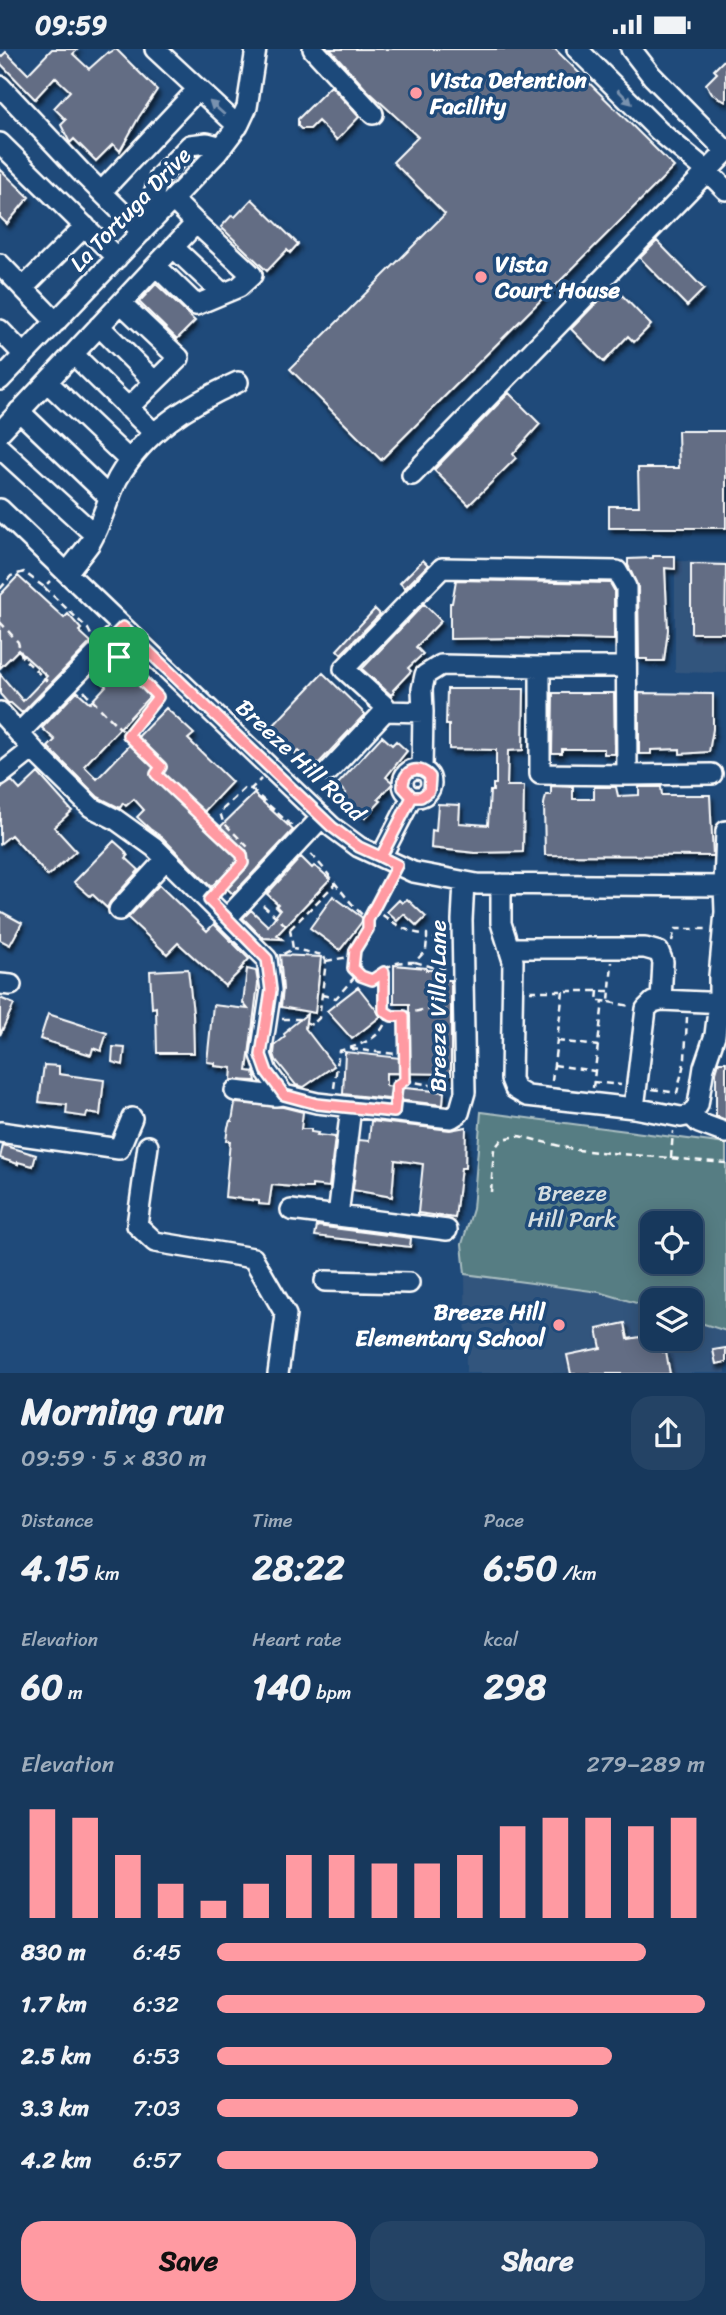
<!DOCTYPE html>
<html lang="en">
<head>
<meta charset="utf-8">
<style>
	:root { --surface:#17385c; --page:#244365; --text:#f1f3f6; --muted:#9eacbb; --line:#365272; --accent:#ff9aa2 }
	body { margin:0; font-family:Sriracha,sans-serif; background:var(--page); color:var(--text); height:100vh; display:flex; flex-direction:column; font-size:26px; white-space:nowrap }
	* { box-sizing:border-box; margin:0 }
	p { font-size:23px; color:var(--muted) }
	.icon { flex:none; width:38px; height:38px; fill:none; stroke:currentColor; stroke-width:2; stroke-linecap:round; stroke-linejoin:round }
	.map { position:relative; height:1324px; overflow:hidden }
	.side { display:flex; flex-direction:column; background:var(--surface); flex:1 }
	.side>* { flex:none }
	.tools { position:absolute; left:640px; top:1162px; display:grid; gap:14px }
	.tools a { display:grid; place-items:center; width:63px; height:63px; border-radius:14px; background:var(--surface); box-shadow:0 4px 18px #0003,0 0 0 2px var(--line); font-size:35px }
	.pin { position:absolute; display:grid; place-items:center; width:60px; height:60px; color:#fff; margin:-30px; border-radius:14px; box-shadow:0 4px 10px #0006 }
	.round { display:grid; place-items:center; flex:none; width:74px; height:74px; border-radius:21px; background:var(--page) }
	.overview { display:flex; align-items:center; justify-content:space-between; height:119px; padding:0 21px }
	h1 { font-size:38px; font-weight:700; line-height:52px }
	.figures { display:grid; grid-template-columns:repeat(3,1fr); gap:10px; height:119px; padding:7px 21px }
	.figures div { display:grid; align-content:center }
	.figures b { font-size:35px; font-weight:700 }
	.figures small { font-size:19px; font-weight:400 }
	.figures p { font-size:19px }
	.chart { height:196px; padding:14px 21px }
	.chart p { display:flex; justify-content:space-between }
	.chart svg { width:100%; height:126px; margin-top:7px; stroke:var(--accent); stroke-width:6 }
	.cta { display:flex; gap:14px; margin-top:auto; padding:14px 21px }
	.cta a { flex:1; height:80px; border-radius:21px; background:var(--accent); color:#111; font-size:28px; font-weight:700; line-height:80px; text-align:center }
	.cta a+a { background:var(--page); color:var(--text) }
	ul { padding:0 21px; list-style:none; font-size:23px }
	li { display:grid; grid-template-columns:112px 84px 1fr; align-items:center; height:52px }
	li i { height:18px; border-radius:9px; background:var(--accent) }
	.status { display:flex; justify-content:space-between; align-items:center; height:49px; padding:0 35px; background:var(--surface); direction:ltr }
	.status svg { height:19px; fill:currentColor }
	.map>svg:first-child { display:block }
	.built { fill:#33547d }
	.green { fill:#567d83; stroke:#aabec1; stroke-width:2; fill-rule:evenodd }
	.building { fill:#636d84; stroke:#fff; stroke-width:2; filter:url(#shadow) }
	.lines { fill:none; stroke-linecap:round; stroke-linejoin:round }
	.minor-casing { stroke:#fff; stroke-width:24 }
	.path { stroke:#fff; stroke-width:2.5; stroke-dasharray:7 5; stroke-linecap:butt }
	.minor { stroke:#1f4a7a; stroke-width:19 }
	.oneway { fill:#7992af }
	.route-casing { stroke:#fff; stroke-width:14 }
	.route { stroke:#ff9aa2; stroke-width:9 }
	.poi-dot { fill:#ff9aa2; stroke:#1f4a7a; stroke-width:2.5 }
	.labels { text-anchor:middle; stroke-width:7; stroke-linejoin:round; paint-order:stroke }
	.poi-label { font-size:23px; font-weight:bold; fill:#fff; stroke:#1f4a7a; text-anchor:start }
	.street-label { font-size:23px; fill:#fff; stroke:#1f4a7a }
	.park-label { font-size:23px; fill:#d5dee0; stroke:#1f4a7a }
</style>
</head>
<body>
<div class="status"><b>09:59</b><svg viewBox="0 0 49 12"><path d="M0 12V9h3v3zM5 12V6h3v6zM10 12V3h3v9zM15 12V0h3v12zM26 1h20v11H26zM47 4h2v5h-2z"/></svg></div>
<div class="map">
<svg width="726" height="1325" viewBox="0 0 726 1325">
	<defs>
		<filter id="shadow"><feDropShadow dx="2.5" dy="4.5" stdDeviation="2" flood-color="#0009"/></filter>
	</defs>
	<rect width="100%" height="100%" fill="#1f4a7a"/>
	<filter id="ink" filterUnits="userSpaceOnUse"><feTurbulence type="fractalNoise" baseFrequency=".0143" numOctaves="2"/><feDisplacementMap in="SourceGraphic" scale="14" xChannelSelector="R" yChannelSelector="G"/><feConvolveMatrix kernelMatrix="1 2 1 2 8 2 1 2 1" color-interpolation-filters="sRGB"/></filter>
	<g filter="url(#ink)">
		<!-- built -->
		<path class="built" d="M675,512L726,513V624L675,623Z
			M465,1225L599,1243L653,1259V1290H691V1271L726,1282V1324H466Z"/>
		<!-- green -->
		<path class="green" d="M481,1063L726,1095V1282L691,1271V1251H653V1259L599,1243L465,1225L462,1195L473,1160ZM653,1174H691V1213H653Z"/>
		<!-- building -->
		<path class="building" d="M52,0H78L73,5L89,20L108,3L109,4L116,0L157,41L139,68L120,102L113,95L96,112L74,90L70,94L61,76L66,71L54,59L70,42L55,28L35,50L0,14V9L6,3L28,25Z
			M330,0H555L674,118L381,411L290,320L445,165L393,113L418,88L365,39Z
			M726,9V53L712,45L706,35L717,24L714,21Z
			M331,37L359,68L337,91L318,72L310,80H301L298,77V70Z
			M0,120L29,148L7,175L0,168Z
			M252,150L298,195L290,204L287,201L267,222L221,178L232,166L235,168Z
			M657,192L704,240L687,257L640,209Z
			M156,235L195,272L177,290L139,253Z
			M613,237L651,276L634,293L628,287L604,313L571,280Z
			M509,344L540,375L513,405L516,409L469,456L434,421Z
			M678,382H726V479H609V457H639L638,419H679Z
			M653,507H675V520L665,519L668,581L664,612H647V610H639L638,538L628,516V510L653,509Z
			M423,511L428,516L405,539L400,534Z
			M691,515L726,516L725,584H691Z
			M18,527L64,569L68,565L81,580L79,582L91,593L22,664L11,654H8L0,645V625L23,652L47,627L18,601L0,619V546Z
			M456,531L610,534L614,541V591L520,589L450,590V554H452Z
			M424,555L441,572L416,598L423,605L408,619L411,622L393,641L394,643L391,646L362,620Z
			M375,560L380,565L341,605L337,601Z
			M112,607L151,646L84,717L97,730L166,659L194,685L188,690L232,733L198,769L214,784L254,745L293,781L233,845L218,831L211,838L163,789L150,780L137,768L144,761L134,750L126,757L123,754L120,759L98,748L48,698L55,691L42,679L77,642L90,654L106,637L94,625Z
			M323,624L365,665L316,717L298,702L295,705L270,680Z
			M447,640H524L523,701L508,702L507,737H524L523,803L475,804L431,799L432,781L436,782L438,755L460,756L459,774L488,776L490,742H493V735H496V701L449,700V676H446Z
			M553,644H614L615,705H604V700H562V704H552Z
			M639,644L713,645V680L709,703L680,705V700L651,701V705H639Z
			M382,687L392,696L396,692L407,702L386,728L393,734L378,750L381,752L365,769L343,747L346,744L337,736Z
			M38,724L72,762L54,778L76,802L48,827L11,786L0,795V740L12,732L20,741Z
			M551,737L573,738V750H594V738H616L618,747L639,746V738H661L662,746H710L713,807L545,806L544,755L546,746H551Z
			M114,792L124,801L128,807L126,809L139,821L110,853L107,859L92,845L90,847L74,833Z
			M301,808L312,819L314,817L320,821L330,830L277,886L282,890L263,889L243,869L251,861L268,877L280,861L276,857L278,855L267,845Z
			M159,836L207,882L214,875L249,910L240,920H242L225,937L178,894L167,905L128,869Z
			M333,847L364,870L340,901L310,879Z
			M407,850L426,868L417,877L404,865L397,872L387,863L399,851L402,854Z
			M0,862L22,874L10,896L0,891Z
			M280,906L321,908L315,964L281,958L283,940Z
			M394,916L426,919V921H433V931H451V1025L386,1024V1037L444,1043L443,1056L343,1045L345,1003L409,1010V955H394Z
			M188,920L193,964L194,1004H157L156,958L152,959L150,922Z
			M247,920L256,922L258,934L247,1022L254,1023L256,1032L231,1031L232,1019L215,1017V1014L207,1013L213,956L248,960L243,954Z
			M358,938L381,967L352,990L327,962Z
			M0,949L14,955L0,986Z
			M48,965L107,984L101,1002L93,999L91,1006L40,990Z
			M307,965L305,979L334,1017L304,1038L296,1036L276,1011L274,1005L275,996L285,988L284,985L289,981L288,980Z
			M113,998L125,999L123,1016L112,1013Z
			M719,1013H726V1071L716,1067V1023Z
			M44,1016L59,1017V1025L104,1031L100,1066L87,1064L86,1068L66,1065L67,1056L39,1053Z
			M235,1054L283,1058L303,1063L301,1080H311V1083L318,1084L317,1086L335,1088L329,1138L312,1136V1139H304L272,1136L269,1156L259,1155V1152L225,1148L230,1092H226L228,1078L230,1072H232Z
			M371,1072L450,1081L466,1078L465,1119H461L455,1169L418,1164L423,1115L395,1111L392,1148L353,1141L359,1091L369,1092Z
			M3,1096L36,1106L33,1117L18,1113V1115L0,1109Z
			M317,1177L411,1189L410,1198L315,1187Z
			M625,1274L628,1290L653,1286V1290H661L663,1303L666,1302L670,1325H571L567,1306L601,1299L597,1280Z
			M726,1299V1313L716,1315L713,1301Z"/>
		<g class="lines">
			<defs>
				<path id="minor" d="M155,0L238,77
					M313,0L373,65
					M577,0L659,82L707,122L726,141
					M631,0L652,27L726,102
					M0,37L81,123L142,183
					M0,94L117,209
					M102,142L197,41
					M157,167L154,144L160,127L190,96L207,94L222,98
					M173,198L222,244
					M0,215L56,273
					M156,217L196,256L239,238L252,226L196,174
					M23,239L85,177
					M121,254L179,309L128,359
					M99,277L154,332
					M0,281L24,306
					M73,305L153,383
					M0,331L217,104L239,75L247,58L256,0
					M47,333L129,411
					M19,362L110,449
					M0,383L196,174L173,151
					M0,399L94,485
					M412,426L726,103
					M0,460L332,778L359,798L413,823L477,835L726,837
					M67,524C74,514 83,504 90,494C102,474 107,450 118,429C145,382 189,355 238,333
					M540,618H626
					M385,662V657L344,620L442,519L617,522L626,538L627,726L540,725V618L441,616L425,626L422,640L423,663
					M0,663L40,708L91,758L115,770L154,798L267,910L271,941L261,1006L267,1023L284,1046L317,1054L451,1069L459,1064L465,1043L462,871L464,833
					M19,684L123,578
					M403 734a14 14 0 1 1 28 0a14 14 0 1 1-28 0Z
					M329,722L385,662L423,663L422,721
					M0,726L33,700
					M627,726L712,725
					M381,808L412,748
					M501,835V874L513,912L511,1030L515,1040L527,1047L634,1059L681,1068L691,1066L698,1056L704,1018L715,986L719,954V927L725,863L724,837L726,782
					M119,861L166,810
					M227,869L322,768
					M509,899H645L659,903L663,913L661,951
					M0,935L11,936
					M235,1042L275,1047L284,1046
					M634,1059L646,960L653,953L661,951L726,954
					M691,1066L699,1074L726,1084
					M0,1083L119,1100L132,1069
					M148,1097L137,1176L155,1193L253,1209L286,1266L278,1325
					M291,1161L447,1181
					M338,1167L351,1058
					M325,1232L409,1234"/>
			</defs>
			<!-- minor casing -->
			<use href="#minor" class="minor-casing"/>
			<!-- path -->
			<path class="path" d="M44,538L88,580L92,588
				M0,540L11,527L24,523L44,538L50,532
				M0,573L18,593L22,608L47,632
				M118,608L158,648L128,686
				M84,642C108,669 135,693 161,718L156,725L242,806L243,815L220,839
				M251,740L293,778
				M311,805C331,826 345,851 368,871V880L355,901L353,919C380,947 376,919 397,914C402,913 409,913 415,913L426,901L427,890
				M242,806L249,799L223,773L220,763L245,739L251,740L261,730
				M263,856L290,880L293,900L281,906
				M373,859C388,870 408,886 427,885V890L448,889
				M368,871L390,828
				M290,880L335,835
				M672,892L675,880H708
				M326,912L354,907
				M415,913L436,919H446
				M384,923V962C397,971 404,965 418,962C427,959 439,961 449,961
				M530,942H610
				M598,942L597,952H602
				M322,946L336,949L358,924
				M609,953L630,957
				M282,970H299L312,976L319,969L326,912L323,906L293,900
				M557,992L598,997
				M351,1000L404,1006
				M554,1016L594,1022
				M405,1031L449,1040
				M552,1032L563,942
				M593,1033L621,1036
				M334,1039L339,1002C360,996 386,989 387,964
				M593,1039L603,952L609,953L612,913
				M652,1040L677,1044L685,1010L687,968
				M396,1047L397,1037L405,1031L404,967
				M671,1109L673,1082
				M491,1143L494,1100L502,1090L519,1087L576,1101L726,1114"/>
			<!-- minor -->
			<use href="#minor" class="minor"/>
		</g>
		<!-- one-way arrows -->
		<defs><path id="oneway-solid" d="M-6-.8H1V-3.2L6.5 0L1 3.2V.8H-6Z" transform="scale(1.75)"/></defs>
		<g class="oneway">
			<use href="#oneway-solid" transform="translate(625 48) rotate(45)"/>
			<use href="#oneway-solid" transform="translate(217 59) rotate(-138)"/>
		</g>
	</g>
	<g class="lines" filter="url(#ink)">
		<defs>
			<path id="route" d="M119,608L158,648L128,686L161,718L156,725L242,806L243,814L209,851L267,910L271,941L261,1006L267,1023L284,1046L317,1055L394,1063L397,1037L405,1031L404,967H392L384,962V923L372,931L361,927L353,919L355,901L368,880V871L397,816L381,808L412,748L403,738C403,720 419,715 430,728L429,742L421,748H412L381,808L359,798L332,778L123,578L100,601L119,608"/>
		</defs>
		<!-- route casing -->
		<use href="#route" class="route-casing"/>
		<!-- route -->
		<use href="#route" class="route"/>
	</g>
	<!-- markers -->
	<g class="poi-dot">
		<circle cx="416" cy="44" r="7"/>
		<circle cx="481" cy="228" r="7"/>
		<circle cx="559" cy="1276" r="7"/>
	</g>
	<g class="labels">
		<!-- poi labels -->
		<g class="poi-label">
			<text x="430" y="39">Vista Detention<tspan x="430" dy="26">Facility</tspan></text>
			<text x="495" y="223">Vista<tspan x="495" dy="26">Court House</tspan></text>
			<text x="545" y="1271" text-anchor="end">Breeze Hill<tspan x="545" dy="26">Elementary School</tspan></text>
		</g>
		<!-- street labels -->
		<g class="street-label">
			<text transform="translate(130 160) rotate(-46)" y="8">La Tortuga Drive</text>
			<text transform="translate(301 711) rotate(43)" y="8">Breeze Hill Road</text>
			<text transform="translate(438 957) rotate(-90)" y="8">Breeze Villa Lane</text>
		</g>
		<!-- park labels -->
		<g class="park-label">
			<text x="572" y="1152">Breeze<tspan x="572" dy="26">Hill Park</tspan></text>
		</g>
	</g>
</svg>
<div class="tools">
<a><svg class="icon" aria-label="locate" viewBox="0 0 24 24"><circle cx="12" cy="12" r="6"/><path d="M12 2v4M12 18v4M2 12h4M18 12h4"/></svg></a>
<a><svg class="icon" aria-label="layers" viewBox="0 0 24 24"><path d="M12 4l9 5-9 5-9-5zM3 14l9 5 9-5"/></svg></a>
</div>
<div class="pin" style="left:119px;top:608px;background:#1e9e55"><svg class="icon" aria-label="arrive" viewBox="0 0 24 24"><path d="M6 21V4h12l-3 4 3 4H6"/></svg></div>
</div>
<section class="side">
<div class="overview"><div><h1>Morning run</h1><p>09:59 · 5 × 830 m</p></div><a class="round"><svg class="icon" aria-label="share" viewBox="0 0 24 24"><path d="M12 15V3M7 8l5-5 5 5M5 13v7h14v-7"/></svg></a></div>
<div class="figures">
<div><p>Distance</p><b>4.15<small> km</small></b></div>
<div><p>Time</p><b>28:22</b></div>
<div><p>Pace</p><b>6:50<small> /km</small></b></div>
</div>
<div class="figures">
<div><p>Elevation</p><b>60<small> m</small></b></div>
<div><p>Heart rate</p><b>140<small> bpm</small></b></div>
<div><p>kcal</p><b>298</b></div>
</div>
<div class="chart"><p><span>Elevation</span>279–289 m</p>
<svg viewBox="0 0 160 44" preserveAspectRatio="none"><path d="M5 44V6M15 44V9M25 44V22M35 44V32M45 44V38M55 44V32M65 44V22M75 44V22M85 44V25M95 44V25M105 44V22M115 44V12M125 44V9M135 44V9M145 44V12M155 44V9"/></svg>
</div>
<ul>
<li><b>830 m</b>6:45<i style="width:88%"></i></li>
<li><b>1.7 km</b>6:32<i style="width:100%"></i></li>
<li><b>2.5 km</b>6:53<i style="width:81%"></i></li>
<li><b>3.3 km</b>7:03<i style="width:74%"></i></li>
<li><b>4.2 km</b>6:57<i style="width:78%"></i></li>
</ul>
<div class="cta"><a>Save</a><a>Share</a></div>
</section>
</body>
</html>
